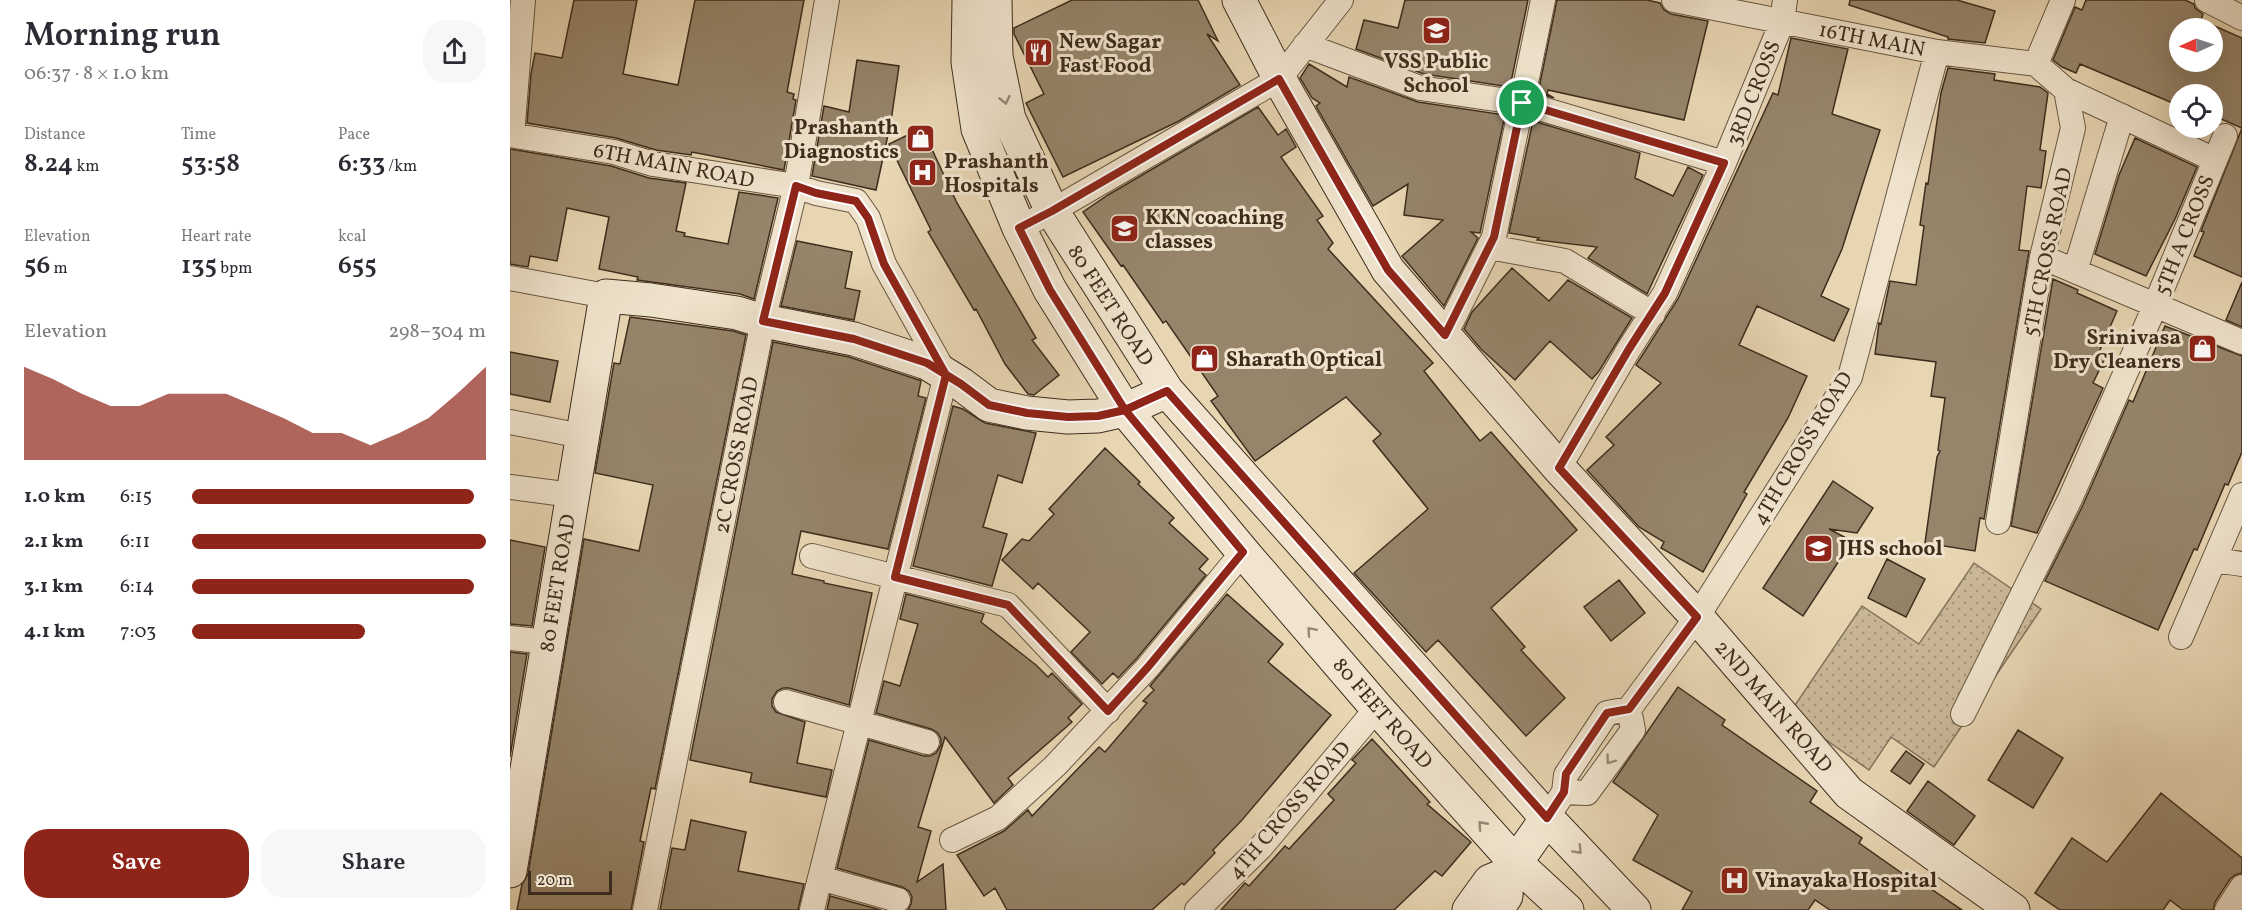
<!DOCTYPE html>
<html lang="en">
<head>
<meta charset="utf-8">
<style>
	:root { --surface:#fff; --page:#f7f7f7; --text:#2b2b33; --muted:#7c7c81; --accent:#8f2418 }
	body { margin:0; font-family:Vollkorn,serif; background:var(--page); color:var(--text); height:100vh; display:flex; flex-direction:column; font-size:22px; white-space:nowrap }
	* { box-sizing:border-box; margin:0 }
	p { font-size:20px; color:var(--muted) }
	.icon { flex:none; width:33px; height:33px; fill:none; stroke:currentColor; stroke-width:2; stroke-linecap:round; stroke-linejoin:round }
	.map { position:relative; flex:1; overflow:hidden }
	.panel { display:flex; flex-direction:column; background:var(--surface); width:510px }
	.panel>* { flex:none }
	.needle { width:39px; rotate:267deg }
	.fabs { position:absolute; left:1659px; top:18px; display:grid; gap:12px }
	.fabs a { display:grid; place-items:center; width:54px; height:54px; border-radius:50%; background:var(--surface); box-shadow:0 6px 24px #0002; font-size:30px }
	.scale { position:absolute; left:18px; bottom:15px; width:84px; box-sizing:border-box; padding-left:6px; border:3px solid #3e2d1d; border-top:0; font-size:16px; line-height:21px; white-space:nowrap; color:#3e2d1d; -webkit-text-stroke:4px #f0e4ce; paint-order:stroke }
	.pin { position:absolute; display:grid; place-items:center; width:51px; height:51px; color:#fff; margin:-26px; border:3px solid #fff; border-radius:50%; box-shadow:0 2px 6px #0007 }
	.round { display:grid; place-items:center; flex:none; width:63px; height:63px; border-radius:24px; background:var(--page) }
	.overview { display:flex; align-items:center; justify-content:space-between; height:102px; padding:0 24px }
	h1 { font-size:33px; font-weight:600; line-height:45px }
	.metrics { display:grid; grid-template-columns:repeat(3,1fr); gap:9px; height:102px; padding:6px 24px }
	.metrics div { display:grid; align-content:center }
	.metrics b { font-size:26px; font-weight:600 }
	.metrics small { font-size:16px; font-weight:400 }
	.metrics p { font-size:16px }
	.chart { height:168px; padding:12px 24px }
	.chart p { display:flex; justify-content:space-between }
	.chart svg { width:100%; height:108px; margin-top:6px; fill:var(--accent); opacity:.7 }
	.cta { display:flex; gap:12px; margin-top:auto; padding:12px 24px }
	.cta a { flex:1; height:69px; border-radius:24px; background:var(--accent); color:#fff; font-size:24px; font-weight:600; line-height:69px; text-align:center }
	.cta a+a { background:var(--page); color:var(--text) }
	ul { padding:0 24px; list-style:none; font-size:20px }
	li { display:grid; grid-template-columns:96px 72px 1fr; align-items:center; height:45px }
	li i { height:15px; border-radius:8px; background:var(--accent) }
	main { display:flex; flex:1; min-height:0 }
	.map>svg:first-child { display:block }
	.grass { fill:url(#grass-dots); stroke:#84735c; stroke-width:1.5 }
	.building { fill:#96856b; stroke:#3e2d1d; stroke-width:1.5; fill-rule:evenodd }
	.lines { fill:none; stroke-linecap:round; stroke-linejoin:round }
	.street-casing { stroke:#685742; stroke-width:26 }
	.secondary-casing { stroke:#3e2d1d; stroke-width:35 }
	.street { stroke:#f0e4ce; stroke-width:24 }
	.secondary { stroke:#f0e4ce; stroke-width:33 }
	.oneway { stroke:#978876 }
	.route-casing { stroke:#fff; stroke-width:12 }
	.route { stroke:#8f2418; stroke-width:8 }
	.labels { text-anchor:middle; stroke-width:6; stroke-linejoin:round; paint-order:stroke }
	.street-label { font-size:21px; fill:#3e2d1d; stroke:#f0e4ce }
	.poi-label { font-size:21px; font-weight:bold; fill:#3e2d1d; stroke:#f0e4ce; text-anchor:start }
</style>
</head>
<body>
<main>
<section class="panel">
<div class="overview"><div><h1>Morning run</h1><p>06:37 · 8 × 1.0 km</p></div><a class="round"><svg class="icon" aria-label="share" viewBox="0 0 24 24"><path d="M12 15V3M7 8l5-5 5 5M5 13v7h14v-7"/></svg></a></div>
<div class="metrics">
<div><p>Distance</p><b>8.24<small> km</small></b></div>
<div><p>Time</p><b>53:58</b></div>
<div><p>Pace</p><b>6:33<small> /km</small></b></div>
</div>
<div class="metrics">
<div><p>Elevation</p><b>56<small> m</small></b></div>
<div><p>Heart rate</p><b>135<small> bpm</small></b></div>
<div><p>kcal</p><b>655</b></div>
</div>
<div class="chart"><p><span>Elevation</span>298–304 m</p>
<svg viewBox="0 0 160 44" preserveAspectRatio="none"><path d="M0 44V6L10 11L20 17L30 22L40 22L50 17L60 17L70 17L80 22L90 27L100 33L110 33L120 38L130 33L140 27L150 17L160 6V44z"/></svg>
</div>
<ul>
<li><b>1.0 km</b>6:15<i style="width:96%"></i></li>
<li><b>2.1 km</b>6:11<i style="width:100%"></i></li>
<li><b>3.1 km</b>6:14<i style="width:96%"></i></li>
<li><b>4.1 km</b>7:03<i style="width:59%"></i></li>
</ul>
<div class="cta"><a>Save</a><a>Share</a></div>
</section>
<div class="map">
<svg width="1732" height="910" viewBox="0 0 1732 910">
	<defs>
		<pattern id="grass-dots" width="8" height="8" patternUnits="userSpaceOnUse" patternTransform="scale(1.5)"><rect width="8" height="8" fill="#cbb99a"/><path d="M2 2h.1M6 6h.1" fill="none" stroke="#a6977d" stroke-width="1.8" stroke-linecap="round"/></pattern>
	</defs>
	<rect width="100%" height="100%" fill="#e8d6b3"/>
	<filter id="stains"><feTurbulence type="fractalNoise" baseFrequency=".00333" numOctaves="4"/><feColorMatrix values="0 0 0 0 .2 0 0 0 0 .09 0 0 0 0 .02 0 0 0 .5 -.17"/></filter>
	<radialGradient id="worn" r=".72"><stop offset=".6" stop-color="#630" stop-opacity="0"/><stop offset="1" stop-color="#630" stop-opacity=".3"/></radialGradient>
	<!-- grass -->
	<path class="grass" d="M1464,563L1531,609L1424,767L1381,737L1359,770L1279,714L1352,606L1409,644Z"/>
	<!-- building -->
	<path class="building" d="M64,0H127L113,74L168,85L185,0H294L277,92L284,94L283,99L286,100L274,170L182,152L181,155L146,150L106,138L17,123L21,74L25,53L52,58Z
		M562,0H688L708,41L697,34L730,85L669,121L553,177L516,103L534,94L504,34V28Z
		M895,0H1018L1000,87L914,74L846,49L854,20L888,28Z
		M1047,0H1137L1150,3L1154,10L1161,14L1198,21L1174,120L1038,90L1037,94L1044,98L1028,93Z
		M1340,0H1447L1485,11L1475,43L1438,39V37L1339,5Z
		M1576,0H1675L1684,4L1685,8L1693,14L1691,20L1732,38V277L1684,256L1694,232L1691,231L1732,128L1702,115V94H1670V106L1570,64L1566,73L1552,67L1543,60L1565,7L1572,10ZM1670,28H1702V62H1670Z
		M1281,38L1338,49L1322,114L1370,130L1332,249L1311,296L1339,309L1324,341L1247,306L1229,345L1297,376L1278,418L1234,492L1237,494L1193,572L1151,548L1154,542L1129,527L1077,470L1104,445L1096,437L1151,383L1126,365L1168,299L1263,93L1268,95Z
		M347,60L389,66L381,121L366,190L302,176L314,106L339,112Z
		M799,64L837,87L839,77L908,102L995,115L970,233L961,232L968,238L934,306L892,256L933,220L894,215L898,184L863,206L806,106L810,103L802,98L790,78Z
		M1438,68L1485,74L1484,80L1530,87L1538,93L1530,150L1536,151L1531,188L1517,186L1509,250L1519,251L1474,519L1470,518L1465,551L1415,543L1427,457L1430,451L1428,450L1435,398L1421,396L1426,362L1365,354L1369,323L1371,324L1380,281L1406,285L1414,226L1410,225L1416,183L1418,184L1431,93Z
		M748,107L768,135L776,129L786,147L771,157L813,216L807,220L823,243L818,249L923,363L914,371L970,441L981,432L1067,530L981,608L1015,647L1011,650L1055,698L1016,736L928,640L916,652L844,573L918,509L863,441L871,434L836,397L745,461L701,401L708,396L656,321L653,323L613,265L611,266L573,212L598,195Z
		M1023,121L1130,153L1125,178L1163,196L1178,167L1193,175L1137,294L1078,258L1087,247L1027,240L1029,238L999,233Z
		M412,128L447,203L526,338L522,340L549,375L524,395L518,394L495,364L466,309L464,310L418,232L421,230L379,144Z
		M1625,138L1687,167L1665,219L1636,276L1585,254L1609,175Z
		M0,149L101,166L139,178L176,183L166,231L175,233L174,236L218,244L229,192L268,198L244,299L230,294L127,280L128,277L89,269L99,217L57,208L47,261L20,256L18,267L0,264Z
		M287,241L342,252L335,288L350,291L344,320L271,306Z
		M1002,268L1039,301L1058,280L1122,318L1089,371L1082,379L1040,341L1005,380L971,349L954,329L962,312Z
		M1543,279L1568,290L1567,293L1607,311L1590,350L1597,354L1583,383L1593,388L1527,533L1501,526Z
		M1732,282V327L1716,320Z
		M120,317L223,331L236,335L145,789L141,788L130,841L134,842L121,910H7L12,884L18,874L74,539L129,551L143,485L85,473L104,363L110,364Z
		M1655,326L1732,356V452L1718,485L1715,484L1687,550L1684,549L1648,630L1535,581L1573,505L1619,400L1623,402Z
		M263,342L339,357L409,380L411,381L408,396L416,398L378,549L291,531L282,574L314,581V583L362,593L339,705L279,688H273L267,691L262,699V706L266,712L295,722L287,763L322,770L316,797L240,782L242,773L180,760Z
		M0,352L48,361L40,402L0,394Z
		M443,406L453,409L475,423L526,433L512,483L488,475L473,527L497,534L482,586L403,566Z
		M595,448L630,482L628,484L664,518L659,523L698,559L689,569L696,575L627,658L608,678L603,673L592,684L561,652L580,632L528,583L523,589L492,560L512,539L519,541L544,514L539,509Z
		M1323,481L1363,508L1347,533L1319,529L1342,541L1293,616L1253,588Z
		M0,540L35,547L22,626L0,624Z
		M1377,559L1415,579L1396,617L1358,598Z
		M1109,580L1135,613L1101,641L1074,607Z
		M396,594L474,614L471,622L526,665L538,677L542,673L572,704L558,718L562,722L498,778L503,785L484,803L435,737L408,827L421,831L407,882L433,864L436,910H398L401,904L402,897L399,891L392,887L327,868L359,740L414,756H420L426,753L431,745V739L428,733L421,729L366,713L374,681L390,686L408,624L390,619Z
		M717,594L773,644L758,662L821,715L732,820L703,850L705,853L674,885L672,883L642,910H497L485,888L474,896L447,855L494,831L518,810L522,816L589,747L595,752L637,703L633,701L644,690L640,686Z
		M0,652L17,654L0,757Z
		M1168,687L1215,720L1212,725L1307,791L1300,802L1352,838L1349,843L1406,883L1408,880L1452,910H1320L1305,900L1298,910H1172L1182,892L1123,860L1148,815L1103,782Z
		M1508,730L1553,758L1523,808L1478,780Z
		M862,739L920,802L917,804L961,842L932,876L925,871L884,910H711L735,883L739,886L775,846L779,849L824,800L818,794L846,763L842,760Z
		M1396,751L1414,764L1400,784L1381,771Z
		M1418,781L1465,816L1444,845L1397,811Z
		M1651,793L1732,858V873L1725,875L1720,879L1705,902L1703,910H1673L1660,900L1653,910H1550L1525,893L1562,838L1597,862Z
		M181,820L236,832L228,871L294,884L288,910H150L162,848L175,850Z
		M320,896L371,910H317Z"/>
	<g class="lines">
		<defs>
			<path id="street" d="M1164,0L1427,52L1526,64
				M1697,0L1732,18
				M795,45L910,88L1012,103L1214,163
				M1556,90L1705,160
				M0,135L104,152L143,164L286,186L306,193L346,201L358,218L374,264L436,375L302,910
				M2,135L13,0
				M509,228L542,211L769,79L831,0
				M979,247L1055,261L1143,314
				M1532,257L1732,342
				M1565,271L1612,116
				M0,278L96,296
				M935,335L984,237L1033,0
				M0,422L72,436
				M1049,468L1119,349L1155,293L1214,163L1272,22L1275,0
				M0,487L62,495
				M1488,522L1532,257L1563,128L1556,90L1526,64L1553,0
				M302,556L498,605L598,711
				M1704,560L1732,564
				M1671,637L1732,495
				M0,638L38,642
				M276,702L417,742
				M1119,709L1187,617L1340,377L1427,52
				M1453,714L1560,499L1645,306L1715,136
				M1054,792L1077,793L1123,730L1119,709
				M1037,818L1054,792L1056,775L1097,713L1119,709
				M442,840L488,818L545,766L638,667L733,552
				M310,878L388,900
				M135,910L253,321L286,186L317,0
				M687,910L751,847L867,708
				M1717,910L1732,887"/>
			<path id="secondary" d="M459,0L458,62L468,129L509,228L540,290L615,410L733,552L867,708L1005,862L1057,910
				M485,0L486,56L499,119L542,211L657,391L1037,818L1124,910
				M729,0L776,91L878,270L1049,468L1187,617L1339,793L1503,910
				M0,871L96,296L141,300L227,313L253,321L344,339L417,363L451,384L479,405L517,413L558,417L588,416L615,410L657,391
				M959,910L980,881L995,875
				M986,910L996,896L997,875L1037,818"/>
		</defs>
		<!-- street casing -->
		<use href="#street" class="street-casing"/>
		<!-- secondary casing -->
		<use href="#secondary" class="secondary-casing"/>
		<!-- street -->
		<use href="#street" class="street"/>
		<!-- secondary -->
		<use href="#secondary" class="secondary"/>
	</g>
	<!-- one-way arrows -->
	<defs><path id="oneway-chevron" d="M-2-3.5L2.5 0L-2 3.5" fill="none" stroke-width="1.6" stroke-linecap="round" stroke-linejoin="round" transform="scale(1.5)"/></defs>
	<g class="oneway">
		<use href="#oneway-chevron" transform="translate(495 100) rotate(78)"/>
		<use href="#oneway-chevron" transform="translate(801 631) rotate(-131)"/>
		<use href="#oneway-chevron" transform="translate(1100 760) rotate(126)"/>
		<use href="#oneway-chevron" transform="translate(972 825) rotate(-132)"/>
		<use href="#oneway-chevron" transform="translate(1068 850) rotate(47)"/>
	</g>
	<g class="lines">
		<defs>
			<path id="route" d="M1012,103L984,237L935,335L878,270L769,79L542,211L509,228L540,290L615,410L588,416L558,417L517,413L479,405L451,384L417,363L344,339L253,321L286,186L306,193L346,201L358,218L374,264L436,375L385,577L498,605L598,711L638,667L733,552L615,410L657,391L1037,818L1054,792L1056,774L1097,713L1119,709L1187,617L1049,468L1119,349L1155,293L1214,163L1012,103"/>
		</defs>
		<!-- route casing -->
		<use href="#route" class="route-casing"/>
		<!-- route -->
		<use href="#route" class="route"/>
	</g>
	<!-- icons -->
	<defs>
		<symbol id="school-square" viewBox="-11 -11 22 22"><rect x="-9" y="-9" width="18" height="18" rx="4" fill="#8f2418" stroke="#f0e4ce"/><path d="M0-5L7-2L0 1L-7-2ZM-4 1L0 2.5L4 1V4Q0 6-4 4Z" fill="#fff"/></symbol>
		<symbol id="restaurant-square" viewBox="-11 -11 22 22"><rect x="-9" y="-9" width="18" height="18" rx="4" fill="#8f2418" stroke="#f0e4ce"/><path d="M-5-6h1v4h1v-4h1v4h1v-4h1v5L-1.5 .5V6h-2V.5L-5-1ZM5-6V6H3V1.5H1.5Q1.5-4 5-6Z" fill="#fff"/></symbol>
		<symbol id="shop-square" viewBox="-11 -11 22 22"><rect x="-9" y="-9" width="18" height="18" rx="4" fill="#8f2418" stroke="#f0e4ce"/><path d="M-5-2.5h2.3a2.7 3.5 0 0 1 5.4 0H5L5.5 6h-11ZM-1.5-2.5h3a1.5 2.3 0 0 0-3 0Z" fill="#fff"/></symbol>
		<symbol id="hospital-square" viewBox="-11 -11 22 22"><rect x="-9" y="-9" width="18" height="18" rx="4" fill="#8f2418" stroke="#f0e4ce"/><path d="M-5-5h3v3.5h4V-5h3V5h-3V1.5h-4V5h-3Z" fill="#fff"/></symbol>
	</defs>
	<g fill-rule="evenodd">
		<use href="#school-square" x="910" y="14" width="33" height="33"/>
		<use href="#restaurant-square" x="512" y="36" width="33" height="33"/>
		<use href="#shop-square" x="394" y="122" width="33" height="33"/>
		<use href="#hospital-square" x="396" y="156" width="33" height="33"/>
		<use href="#school-square" x="598" y="212" width="33" height="33"/>
		<use href="#shop-square" x="1676" y="332" width="33" height="33"/>
		<use href="#shop-square" x="678" y="342" width="33" height="33"/>
		<use href="#school-square" x="1292" y="532" width="33" height="33"/>
		<use href="#hospital-square" x="1208" y="864" width="33" height="33"/>
	</g>
	<g class="labels">
		<!-- street labels -->
		<g class="street-label">
			<text transform="translate(1362 39) rotate(11)" y="7">16TH MAIN</text>
			<text transform="translate(1243 93) rotate(-68)" y="7">3RD CROSS</text>
			<text transform="translate(164 165) rotate(11)" y="7">6TH MAIN ROAD</text>
			<text transform="translate(1674 235) rotate(-68)" y="7">5TH A CROSS</text>
			<text transform="translate(1537 252) rotate(-78)" y="7">5TH CROSS ROAD</text>
			<text transform="translate(601 305) rotate(57)" y="7">80 FEET ROAD</text>
			<text transform="translate(1292 448) rotate(-59)" y="7">4TH CROSS ROAD</text>
			<text transform="translate(226 455) rotate(-79)" y="7">2C CROSS ROAD</text>
			<text transform="translate(47 583) rotate(-81)" y="7">80 FEET ROAD</text>
			<text transform="translate(1264 706) rotate(49)" y="7">2ND MAIN ROAD</text>
			<text transform="translate(873 713) rotate(49)" y="7">80 FEET ROAD</text>
			<text transform="translate(779 810) rotate(-49)" y="7">4TH CROSS ROAD</text>
		</g>
		<!-- poi labels -->
		<g class="poi-label">
			<text x="549" y="48">New Sagar<tspan x="549" dy="24">Fast Food</tspan></text>
			<text x="926" y="68" text-anchor="middle">VSS Public<tspan x="926" dy="24">School</tspan></text>
			<text x="389" y="134" text-anchor="end">Prashanth<tspan x="389" dy="24">Diagnostics</tspan></text>
			<text x="434" y="168">Prashanth<tspan x="434" dy="24">Hospitals</tspan></text>
			<text x="635" y="224">KKN coaching<tspan x="635" dy="24">classes</tspan></text>
			<text x="1671" y="344" text-anchor="end">Srinivasa<tspan x="1671" dy="24">Dry Cleaners</tspan></text>
			<text x="716" y="366">Sharath Optical</text>
			<text x="1329" y="555">JHS school</text>
			<text x="1245" y="887">Vinayaka Hospital</text>
		</g>
	</g>
	<rect width="100%" height="100%" filter="url(#stains)"/>
	<rect width="100%" height="100%" fill="url(#worn)"/>
</svg>
<div class="fabs">
<a><svg class="needle" viewBox="-14 -14 28 28"><path d="M0-13l5 13h-10z" fill="#e53935"/><path d="M0 13l5-13h-10z" fill="#7c7c81"/></svg></a>
<a><svg class="icon" aria-label="locate" viewBox="0 0 24 24"><circle cx="12" cy="12" r="6"/><path d="M12 2v4M12 18v4M2 12h4M18 12h4"/></svg></a>
</div>
<div class="scale">20 m</div>
<div class="pin" style="left:1012px;top:103px;background:#1e9e55"><svg class="icon" aria-label="arrive" viewBox="0 0 24 24"><path d="M6 21V4h12l-3 4 3 4H6"/></svg></div>
</div>
</main>
</body>
</html>
